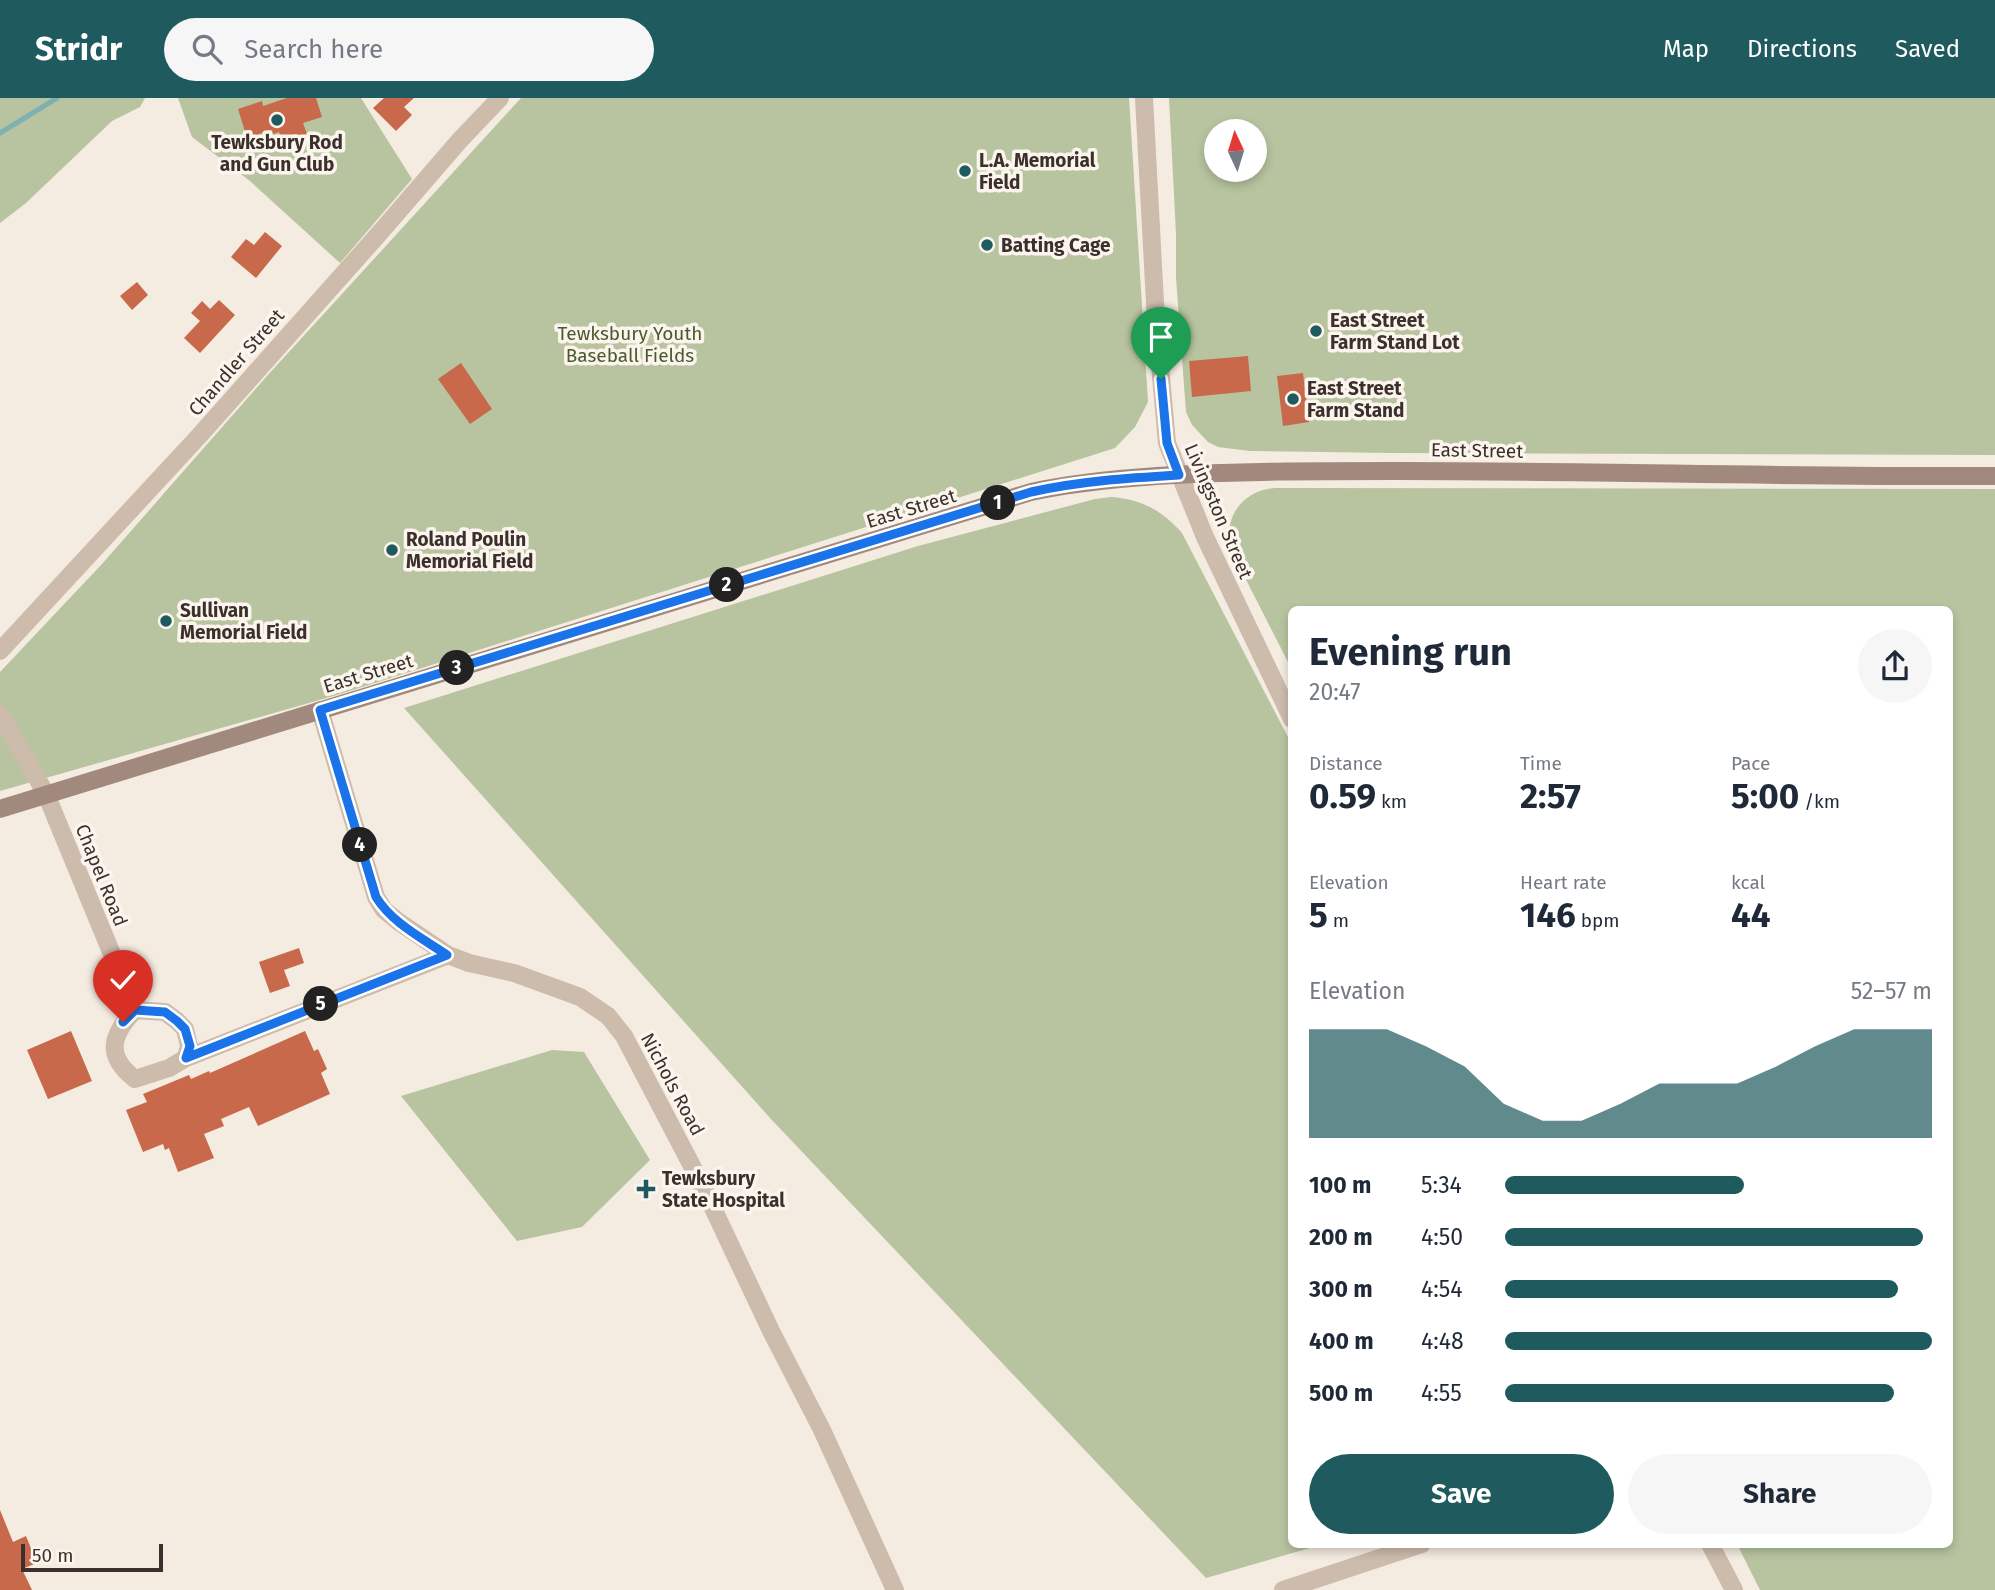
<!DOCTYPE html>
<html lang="en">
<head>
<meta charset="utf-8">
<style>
	:root { --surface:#fff; --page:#f6f6f7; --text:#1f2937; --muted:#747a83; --accent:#1f5a5e }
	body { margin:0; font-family:"Fira Sans",sans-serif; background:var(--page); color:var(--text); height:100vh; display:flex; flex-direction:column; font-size:26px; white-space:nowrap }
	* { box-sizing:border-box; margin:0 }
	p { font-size:23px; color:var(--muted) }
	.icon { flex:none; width:38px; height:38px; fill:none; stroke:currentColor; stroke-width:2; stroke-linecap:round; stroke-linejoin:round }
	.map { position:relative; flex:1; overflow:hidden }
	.details { position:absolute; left:1288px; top:508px; width:665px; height:942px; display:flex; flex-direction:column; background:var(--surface); border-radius:10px; box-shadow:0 4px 10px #0003 }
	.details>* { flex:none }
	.needle { width:46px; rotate:356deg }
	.fabs { position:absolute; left:1204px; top:21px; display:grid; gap:14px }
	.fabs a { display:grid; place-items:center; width:63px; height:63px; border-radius:50%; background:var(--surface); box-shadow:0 4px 10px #0003; font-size:35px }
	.scale { position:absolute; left:21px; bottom:18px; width:142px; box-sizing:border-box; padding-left:7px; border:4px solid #3b302b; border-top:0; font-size:19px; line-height:24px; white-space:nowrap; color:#3b302b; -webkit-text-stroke:5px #fbf5ee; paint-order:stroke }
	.pin { position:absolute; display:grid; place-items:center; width:60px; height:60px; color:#fff; margin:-72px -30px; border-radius:50% 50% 50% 0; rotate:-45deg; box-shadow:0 0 7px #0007 }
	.pin .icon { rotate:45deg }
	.km { position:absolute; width:35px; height:35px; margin:-18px; border-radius:50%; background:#222; color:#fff; font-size:19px; line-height:35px; text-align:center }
	.round { display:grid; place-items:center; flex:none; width:74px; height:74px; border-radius:37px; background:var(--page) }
	.overview { display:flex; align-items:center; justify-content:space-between; height:119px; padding:0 21px }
	h1 { font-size:38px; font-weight:700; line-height:52px }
	.figures { display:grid; grid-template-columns:repeat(3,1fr); gap:10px; height:119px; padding:7px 21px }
	.figures div { display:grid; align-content:center }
	.figures b { font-size:35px; font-weight:700 }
	.figures small { font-size:19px; font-weight:400 }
	.figures p { font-size:19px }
	.chart { height:196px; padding:14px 21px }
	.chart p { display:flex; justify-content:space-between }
	.chart svg { width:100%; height:126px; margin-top:7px; fill:var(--accent); opacity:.7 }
	.primary-button { display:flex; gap:14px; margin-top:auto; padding:14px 21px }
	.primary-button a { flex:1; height:80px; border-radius:42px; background:var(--accent); color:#fff; font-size:28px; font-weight:700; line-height:80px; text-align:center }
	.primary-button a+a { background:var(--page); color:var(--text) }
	ul { padding:0 21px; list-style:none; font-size:23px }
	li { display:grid; grid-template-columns:112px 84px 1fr; align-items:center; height:52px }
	li i { height:18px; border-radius:9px; background:var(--accent) }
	header { display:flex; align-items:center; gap:42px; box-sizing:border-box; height:98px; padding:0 35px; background:var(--accent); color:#fff }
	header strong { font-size:33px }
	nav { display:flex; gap:38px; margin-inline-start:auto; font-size:24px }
	.search { width:490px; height:63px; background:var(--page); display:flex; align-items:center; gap:18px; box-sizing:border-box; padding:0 24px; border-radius:38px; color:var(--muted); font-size:26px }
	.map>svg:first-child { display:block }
	.green { fill:#b8c4a0; fill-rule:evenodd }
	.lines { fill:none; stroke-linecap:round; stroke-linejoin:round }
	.stream { stroke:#7fb0b2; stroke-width:5 }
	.building { fill:#c8694b }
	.minor { stroke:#cdbbac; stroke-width:18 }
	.tertiary { stroke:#cdbbac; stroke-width:18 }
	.secondary { stroke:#a18a7d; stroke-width:18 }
	.route-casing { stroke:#fff; stroke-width:14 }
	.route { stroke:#1a73e8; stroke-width:9 }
	.poi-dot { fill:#1f5a5e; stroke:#fbf5ee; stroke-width:2.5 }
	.labels { text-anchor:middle; stroke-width:7; stroke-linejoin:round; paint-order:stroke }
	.poi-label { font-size:19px; font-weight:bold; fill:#3b302b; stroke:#fbf5ee; text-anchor:start }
	.park-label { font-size:19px; fill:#4a5a2e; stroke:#fbf5ee }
	.street-label { font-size:19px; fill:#3b302b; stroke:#fbf5ee }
</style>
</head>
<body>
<header>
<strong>Stridr</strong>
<div class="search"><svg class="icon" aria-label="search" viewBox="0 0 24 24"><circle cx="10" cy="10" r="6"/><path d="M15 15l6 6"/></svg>Search here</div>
<nav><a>Map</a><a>Directions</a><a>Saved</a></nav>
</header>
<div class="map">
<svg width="1995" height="1492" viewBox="0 0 1995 1492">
	<rect width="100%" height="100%" fill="#f4ebe1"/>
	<!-- green -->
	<path class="green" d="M0,0H145L140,9L112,23L26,105L0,125Z
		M178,0H361L412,81L340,165L250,83L192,39Z
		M521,0H1129L1148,304L1135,329L1115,350L337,597L0,693V574L102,466L267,278Z
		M1169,0H1995V357L1391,355L1250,353L1218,349L1208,344L1192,327L1186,314L1176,179V136ZM1216,33H1255V72H1216Z
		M1275,390L1995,391V1492H1760L1737,1446H1950V511H1292L1291,570L1233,456C1220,423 1241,392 1275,390Z
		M1111,399C1141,401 1163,413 1182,435L1291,645L1292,1446H1324L1206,1480L771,1021L404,610L918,448L1095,401Z
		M552,952L584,954L650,1062L582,1129L517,1143L401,998Z"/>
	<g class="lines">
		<!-- stream -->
		<path class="stream" d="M0,35L57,0"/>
	</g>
	<!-- building -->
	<path class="building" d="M287,0H316L322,19L303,25L307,36L283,44L279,34L273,36L272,32L247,40L238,11L262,3L263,8Z
		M384,0H414L404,9L412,17L396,33L373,10Z
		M265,134L282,148L256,180L231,159L246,141L254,147Z
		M137,184L148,197L132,212L120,198Z
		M219,202L235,217L200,255L184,240L200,223L191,215L202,203L210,211Z
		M1248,258L1251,293L1192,299L1189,263Z
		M461,265L492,311L470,326L438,281Z
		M1303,275L1309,324L1283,328L1277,278Z
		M299,850L304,865L284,872L290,888L270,895L259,864Z
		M71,933L92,983L48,1001L27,952Z
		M305,933L314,953L318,951L327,971L321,975L330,996L258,1028L249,1009L221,1021L224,1028L204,1036L214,1060L178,1074L169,1050L165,1052L163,1046L143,1054L126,1012L147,1004L143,996L189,977L191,981L209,973L210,975Z
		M0,1412L13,1444L26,1438L37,1465L22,1471L32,1492H0Z"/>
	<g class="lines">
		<!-- minor -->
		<path class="minor" d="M320,612L376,799L384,812L399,824L448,857L469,865L514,875L580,899L608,918L624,938L703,1089L771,1233L822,1332L895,1492
			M46,696L135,912C111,937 105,958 135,981L169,970L186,960L189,948L185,931L177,923L165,914L135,912
			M186,960L448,857
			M1283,1492L1422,1446"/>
		<!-- tertiary -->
		<path class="tertiary" d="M1144,0L1156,223L1167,345L1205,439L1292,621
			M0,553L199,338L377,138L460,42L500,0
			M0,616L46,696
			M1710,1446L1734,1492"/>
		<!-- secondary -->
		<path class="secondary" d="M0,711L1031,394C1072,385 1114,381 1157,378C1236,373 1316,373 1396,373C1595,373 1795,379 1995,378"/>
	</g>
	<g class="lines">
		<defs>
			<path id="route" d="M123,924L135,912L165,914L177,923L185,931L190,948L186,960L447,857C422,840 392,825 376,799L320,612L1031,394C1080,383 1129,380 1179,377L1167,345L1161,281"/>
		</defs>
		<!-- route casing -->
		<use href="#route" class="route-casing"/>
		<!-- route -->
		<use href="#route" class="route"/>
	</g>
	<!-- markers -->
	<g class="poi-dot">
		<circle cx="277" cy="22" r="7"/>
		<circle cx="965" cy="73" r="7"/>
		<circle cx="987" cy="147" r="7"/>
		<circle cx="1316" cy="233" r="7"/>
		<circle cx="1293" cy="301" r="7"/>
		<circle cx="392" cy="452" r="7"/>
		<circle cx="166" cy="523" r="7"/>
		<path d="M642.5 1080.5h7v7h7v7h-7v7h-7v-7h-7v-7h7z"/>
	</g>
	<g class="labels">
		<!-- poi labels -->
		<g class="poi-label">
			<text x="277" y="51" text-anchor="middle">Tewksbury Rod<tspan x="277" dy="22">and Gun Club</tspan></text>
			<text x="979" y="69">L.A. Memorial<tspan x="979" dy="22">Field</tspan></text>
			<text x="1001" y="154">Batting Cage</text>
			<text x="1330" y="229">East Street<tspan x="1330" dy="22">Farm Stand Lot</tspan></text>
			<text x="1307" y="297">East Street<tspan x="1307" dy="22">Farm Stand</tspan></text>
			<text x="406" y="448">Roland Poulin<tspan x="406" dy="22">Memorial Field</tspan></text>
			<text x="180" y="519">Sullivan<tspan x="180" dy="22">Memorial Field</tspan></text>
			<text x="662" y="1087">Tewksbury<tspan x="662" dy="22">State Hospital</tspan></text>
		</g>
		<!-- park labels -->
		<g class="park-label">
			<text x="630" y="242">Tewksbury Youth<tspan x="630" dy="22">Baseball Fields</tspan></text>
		</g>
		<!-- street labels -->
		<g class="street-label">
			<text transform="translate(236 264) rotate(-49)" y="7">Chandler Street</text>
			<text transform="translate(1477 352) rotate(1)" y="7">East Street</text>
			<text transform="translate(911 410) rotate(-17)" y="7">East Street</text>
			<text transform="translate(1219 413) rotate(67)" y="7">Livingston Street</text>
			<text transform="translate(368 575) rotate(-17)" y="7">East Street</text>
			<text transform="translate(102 777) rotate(68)" y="7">Chapel Road</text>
			<text transform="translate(673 986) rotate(62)" y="7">Nichols Road</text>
		</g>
	</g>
</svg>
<div class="fabs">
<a><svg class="needle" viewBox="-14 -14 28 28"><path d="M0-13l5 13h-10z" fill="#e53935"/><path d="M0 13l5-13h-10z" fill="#747a83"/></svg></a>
</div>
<div class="scale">50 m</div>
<div class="pin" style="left:1161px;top:281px;background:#1e9e55"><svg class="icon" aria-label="arrive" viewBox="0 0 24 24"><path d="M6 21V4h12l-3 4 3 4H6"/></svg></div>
<div class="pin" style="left:123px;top:924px;background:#d93025"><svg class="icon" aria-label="check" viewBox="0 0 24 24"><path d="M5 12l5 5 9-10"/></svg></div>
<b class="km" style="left:998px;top:405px">1</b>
<b class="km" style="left:727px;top:487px">2</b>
<b class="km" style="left:457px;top:570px">3</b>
<b class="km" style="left:360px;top:747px">4</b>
<b class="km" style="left:321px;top:906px">5</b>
<section class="details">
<div class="overview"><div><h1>Evening run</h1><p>20:47</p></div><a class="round"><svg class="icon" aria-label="share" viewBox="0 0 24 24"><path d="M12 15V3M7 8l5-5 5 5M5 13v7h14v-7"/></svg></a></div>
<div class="figures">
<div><p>Distance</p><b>0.59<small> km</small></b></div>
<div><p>Time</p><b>2:57</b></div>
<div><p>Pace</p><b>5:00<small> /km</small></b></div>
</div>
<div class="figures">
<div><p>Elevation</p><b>5<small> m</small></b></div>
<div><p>Heart rate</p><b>146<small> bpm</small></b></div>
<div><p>kcal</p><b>44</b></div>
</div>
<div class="chart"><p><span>Elevation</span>52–57 m</p>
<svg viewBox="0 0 160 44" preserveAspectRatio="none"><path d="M0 44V6L10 6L20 6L30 12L40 19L50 32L60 38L70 38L80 32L90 25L100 25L110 25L120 19L130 12L140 6L150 6L160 6V44z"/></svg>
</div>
<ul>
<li><b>100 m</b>5:34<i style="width:56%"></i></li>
<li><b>200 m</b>4:50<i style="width:98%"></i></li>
<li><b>300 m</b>4:54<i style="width:92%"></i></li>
<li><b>400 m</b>4:48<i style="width:100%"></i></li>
<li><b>500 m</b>4:55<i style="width:91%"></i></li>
</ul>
<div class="primary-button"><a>Save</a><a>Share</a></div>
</section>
</div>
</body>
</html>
